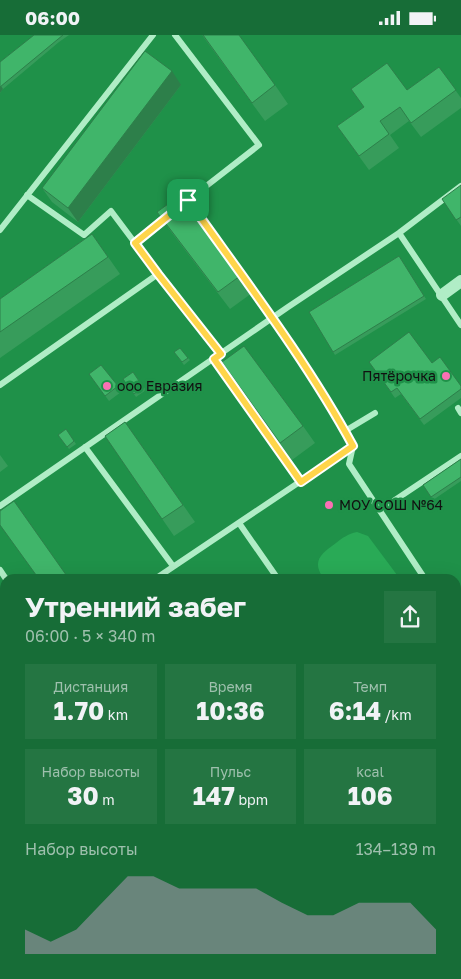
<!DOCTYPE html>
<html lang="ru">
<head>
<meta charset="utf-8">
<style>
	:root { --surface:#176d37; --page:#247542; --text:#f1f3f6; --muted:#9ec0ad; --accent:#8c9099 }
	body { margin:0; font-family:"Golos Text",sans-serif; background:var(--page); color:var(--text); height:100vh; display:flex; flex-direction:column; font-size:19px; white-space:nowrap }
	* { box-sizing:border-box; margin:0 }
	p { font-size:16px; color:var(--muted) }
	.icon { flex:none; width:28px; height:28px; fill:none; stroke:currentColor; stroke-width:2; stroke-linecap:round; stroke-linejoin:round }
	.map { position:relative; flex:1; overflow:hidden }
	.details { position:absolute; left:0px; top:539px; width:461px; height:406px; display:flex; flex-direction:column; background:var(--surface); border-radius:15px 15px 0 0; box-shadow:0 5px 20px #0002 }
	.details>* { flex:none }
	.pin { position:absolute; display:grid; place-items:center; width:42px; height:42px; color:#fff; margin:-21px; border-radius:10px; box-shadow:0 2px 8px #0006 }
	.round { display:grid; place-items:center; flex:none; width:52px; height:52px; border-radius:0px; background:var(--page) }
	.summary { display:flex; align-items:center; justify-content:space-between; height:85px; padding:0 25px }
	h1 { font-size:28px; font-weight:700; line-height:38px }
	.figures { display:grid; grid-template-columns:repeat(3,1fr); gap:8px; height:85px; padding:5px 25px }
	.figures div { display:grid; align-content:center; border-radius:0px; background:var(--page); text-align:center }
	.figures b { font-size:25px; font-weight:700 }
	.figures small { font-size:14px; font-weight:400 }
	.figures p { font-size:14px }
	.chart { height:140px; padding:10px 25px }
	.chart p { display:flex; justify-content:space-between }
	.chart svg { width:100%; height:90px; margin-top:5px; fill:var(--accent); opacity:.7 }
	.status { display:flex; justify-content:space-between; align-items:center; height:35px; padding:0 25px; background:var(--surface); direction:ltr }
	.status svg { height:14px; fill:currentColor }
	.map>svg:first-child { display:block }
	.green { fill:#29aa56 }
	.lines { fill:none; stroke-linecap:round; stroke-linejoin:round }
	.service { stroke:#b0edc6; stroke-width:6 }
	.minor { stroke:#b0edc6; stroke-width:12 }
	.secondary { stroke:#ddfae8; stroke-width:18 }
	.wall { fill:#379c5b }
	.shaded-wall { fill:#2d7f4a }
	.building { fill:#40b56a; stroke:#2d7f4a }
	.route-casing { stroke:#fff; stroke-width:10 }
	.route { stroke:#ffd54a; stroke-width:6 }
	.poi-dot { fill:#fb70b4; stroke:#1f9149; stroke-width:2 }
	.labels { text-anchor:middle; stroke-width:5; stroke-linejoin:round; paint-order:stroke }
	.poi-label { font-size:14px; fill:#111; stroke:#1f9149; text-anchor:start }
</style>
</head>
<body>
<div class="status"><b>06:00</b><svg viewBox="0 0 49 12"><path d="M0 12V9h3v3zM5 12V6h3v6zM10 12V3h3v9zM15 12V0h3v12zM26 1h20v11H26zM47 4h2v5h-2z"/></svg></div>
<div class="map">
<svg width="461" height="944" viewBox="0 0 461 944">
	<rect width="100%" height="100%" fill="#1f9149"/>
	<!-- green -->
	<path class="green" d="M357,497L368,501L400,544H324C311,526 321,519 336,508C342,503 348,499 357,497Z
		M188,940H230V944H191Z"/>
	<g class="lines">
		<!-- service -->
		<path class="service" d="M175,0L259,110L178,173
			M27,160L84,200L111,176L135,208
			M188,165L272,283L336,380L353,411
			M0,195L153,0
			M399,198L461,290
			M158,239L135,208L168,181
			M214,324L301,447
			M0,350L158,239L221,319
			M458,373L461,378
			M345,396L375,378
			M85,412L173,531
			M0,471L288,272L399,198L461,151
			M380,475L461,421
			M239,488L278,544
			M0,535L6,544
			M155,544L353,411L349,429L425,544
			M456,591L461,598
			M456,630L461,627
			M456,727L461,724
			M0,737L5,733
			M456,832L461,829
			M183,940L185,944
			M82,944L88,940"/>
		<!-- minor -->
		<path class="minor" d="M442,260L461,246"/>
		<!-- secondary -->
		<path class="secondary" d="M454,944L461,939"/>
	</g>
	<!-- wall -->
	<path class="wall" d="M34,0H69L59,7L3,54L0,58V27Z
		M202,0L275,50L288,69L265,86Z
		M439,32L461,63V73L421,102L409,86L390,100L399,113L369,135L337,91L364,72L351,54L407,55Z
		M181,50L78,187L52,167L42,153Z
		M461,150V191L454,181Z
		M157,177L240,241L252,258L230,274L169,194Z
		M92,199L120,239L0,323V264Z
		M399,221L426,264L335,320L309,277Z
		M174,317L188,323L190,325L184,330Z
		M369,327L432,328L461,351V363L424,390L401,359L395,363Z
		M101,330L121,357L109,366L89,339Z
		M133,337L146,355L136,362L123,344Z
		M234,344L303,391L315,408L292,425Z
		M125,387L195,487L174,501L105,401Z
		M66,394L76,409L69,414L58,400Z
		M0,420L8,431L0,437Z
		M461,424V446L433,465L423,450Z
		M0,569L5,576V591L0,595Z
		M456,679L461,686V695L456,699Z
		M461,833V890L456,893V837Z
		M334,940H390L384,944H337Z"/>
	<!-- shaded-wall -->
	<path class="shaded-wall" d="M172,36L181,50L78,187L68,173Z
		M1,51L3,54L0,58V52Z"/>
	<!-- building -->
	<path class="building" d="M34,0H63L0,52V27Z
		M203,0H239L275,50L252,68Z
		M145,16L172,36L68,173L42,153Z
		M387,28L407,55L439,32L456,55L411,88L400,72L380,86L389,99L359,121L337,91L364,72L351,54Z
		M461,150V182L456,185L442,164Z
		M179,161L240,241L218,257L157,177Z
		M92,199L108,222L0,297V264Z
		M399,221L424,261L333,317L309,277Z
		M409,297L432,328L440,322L461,351V354L420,384L397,353L391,357L369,327Z
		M244,311L303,391L280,408L222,327Z
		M180,313L188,323L182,327L174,317Z
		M101,330L118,351L105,361L89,339Z
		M133,337L143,352L134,359L123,344Z
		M125,387L183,470L162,484L105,401Z
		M66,394L74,406L67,412L58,400Z
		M461,424V442L431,462L423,450Z
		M14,466L69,544H39L0,490V476Z
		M0,569L5,576V578L0,582Z
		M5,831V916L0,909V867L4,864L0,859V835Z
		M461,833V864L456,868V837Z
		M111,940H149L152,944H114Z
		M335,940H354L348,944H338Z"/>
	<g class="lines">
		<defs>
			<path id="route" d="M188,165C244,244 307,326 353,411L301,447L214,324L221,319L158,239L135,208Z"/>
		</defs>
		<!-- route casing -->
		<use href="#route" class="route-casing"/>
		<!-- route -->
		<use href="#route" class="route"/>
	</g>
	<!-- markers -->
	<g class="poi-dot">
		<circle cx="446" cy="341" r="5"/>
		<circle cx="107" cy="351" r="5"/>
		<circle cx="329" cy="470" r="5"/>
	</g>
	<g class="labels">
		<!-- poi labels -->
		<g class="poi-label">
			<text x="436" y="346" text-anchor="end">Пятёрочка</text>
			<text x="117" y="356">ооо Евразия</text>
			<text x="339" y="475">МОУ СОШ №64</text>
		</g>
	</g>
</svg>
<div class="pin" style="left:188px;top:165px;background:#1e9e55"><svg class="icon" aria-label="arrive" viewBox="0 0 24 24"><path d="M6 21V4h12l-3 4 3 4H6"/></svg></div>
<section class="details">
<div class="summary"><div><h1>Утренний забег</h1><p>06:00 · 5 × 340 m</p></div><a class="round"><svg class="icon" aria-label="share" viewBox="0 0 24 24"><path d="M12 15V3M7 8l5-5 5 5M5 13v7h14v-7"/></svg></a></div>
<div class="figures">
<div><p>Дистанция</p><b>1.70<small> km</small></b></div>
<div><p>Время</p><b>10:36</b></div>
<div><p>Темп</p><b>6:14<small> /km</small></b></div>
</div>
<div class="figures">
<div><p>Набор высоты</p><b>30<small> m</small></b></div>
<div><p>Пульс</p><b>147<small> bpm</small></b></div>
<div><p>kcal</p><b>106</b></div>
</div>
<div class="chart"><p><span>Набор высоты</span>134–139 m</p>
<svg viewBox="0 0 160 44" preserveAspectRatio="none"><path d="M0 44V32L10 38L20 32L30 19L40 6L50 6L60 12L70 12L80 12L90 12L100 19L110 25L120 25L130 19L140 19L150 19L160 32V44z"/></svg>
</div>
</section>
</div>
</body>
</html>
